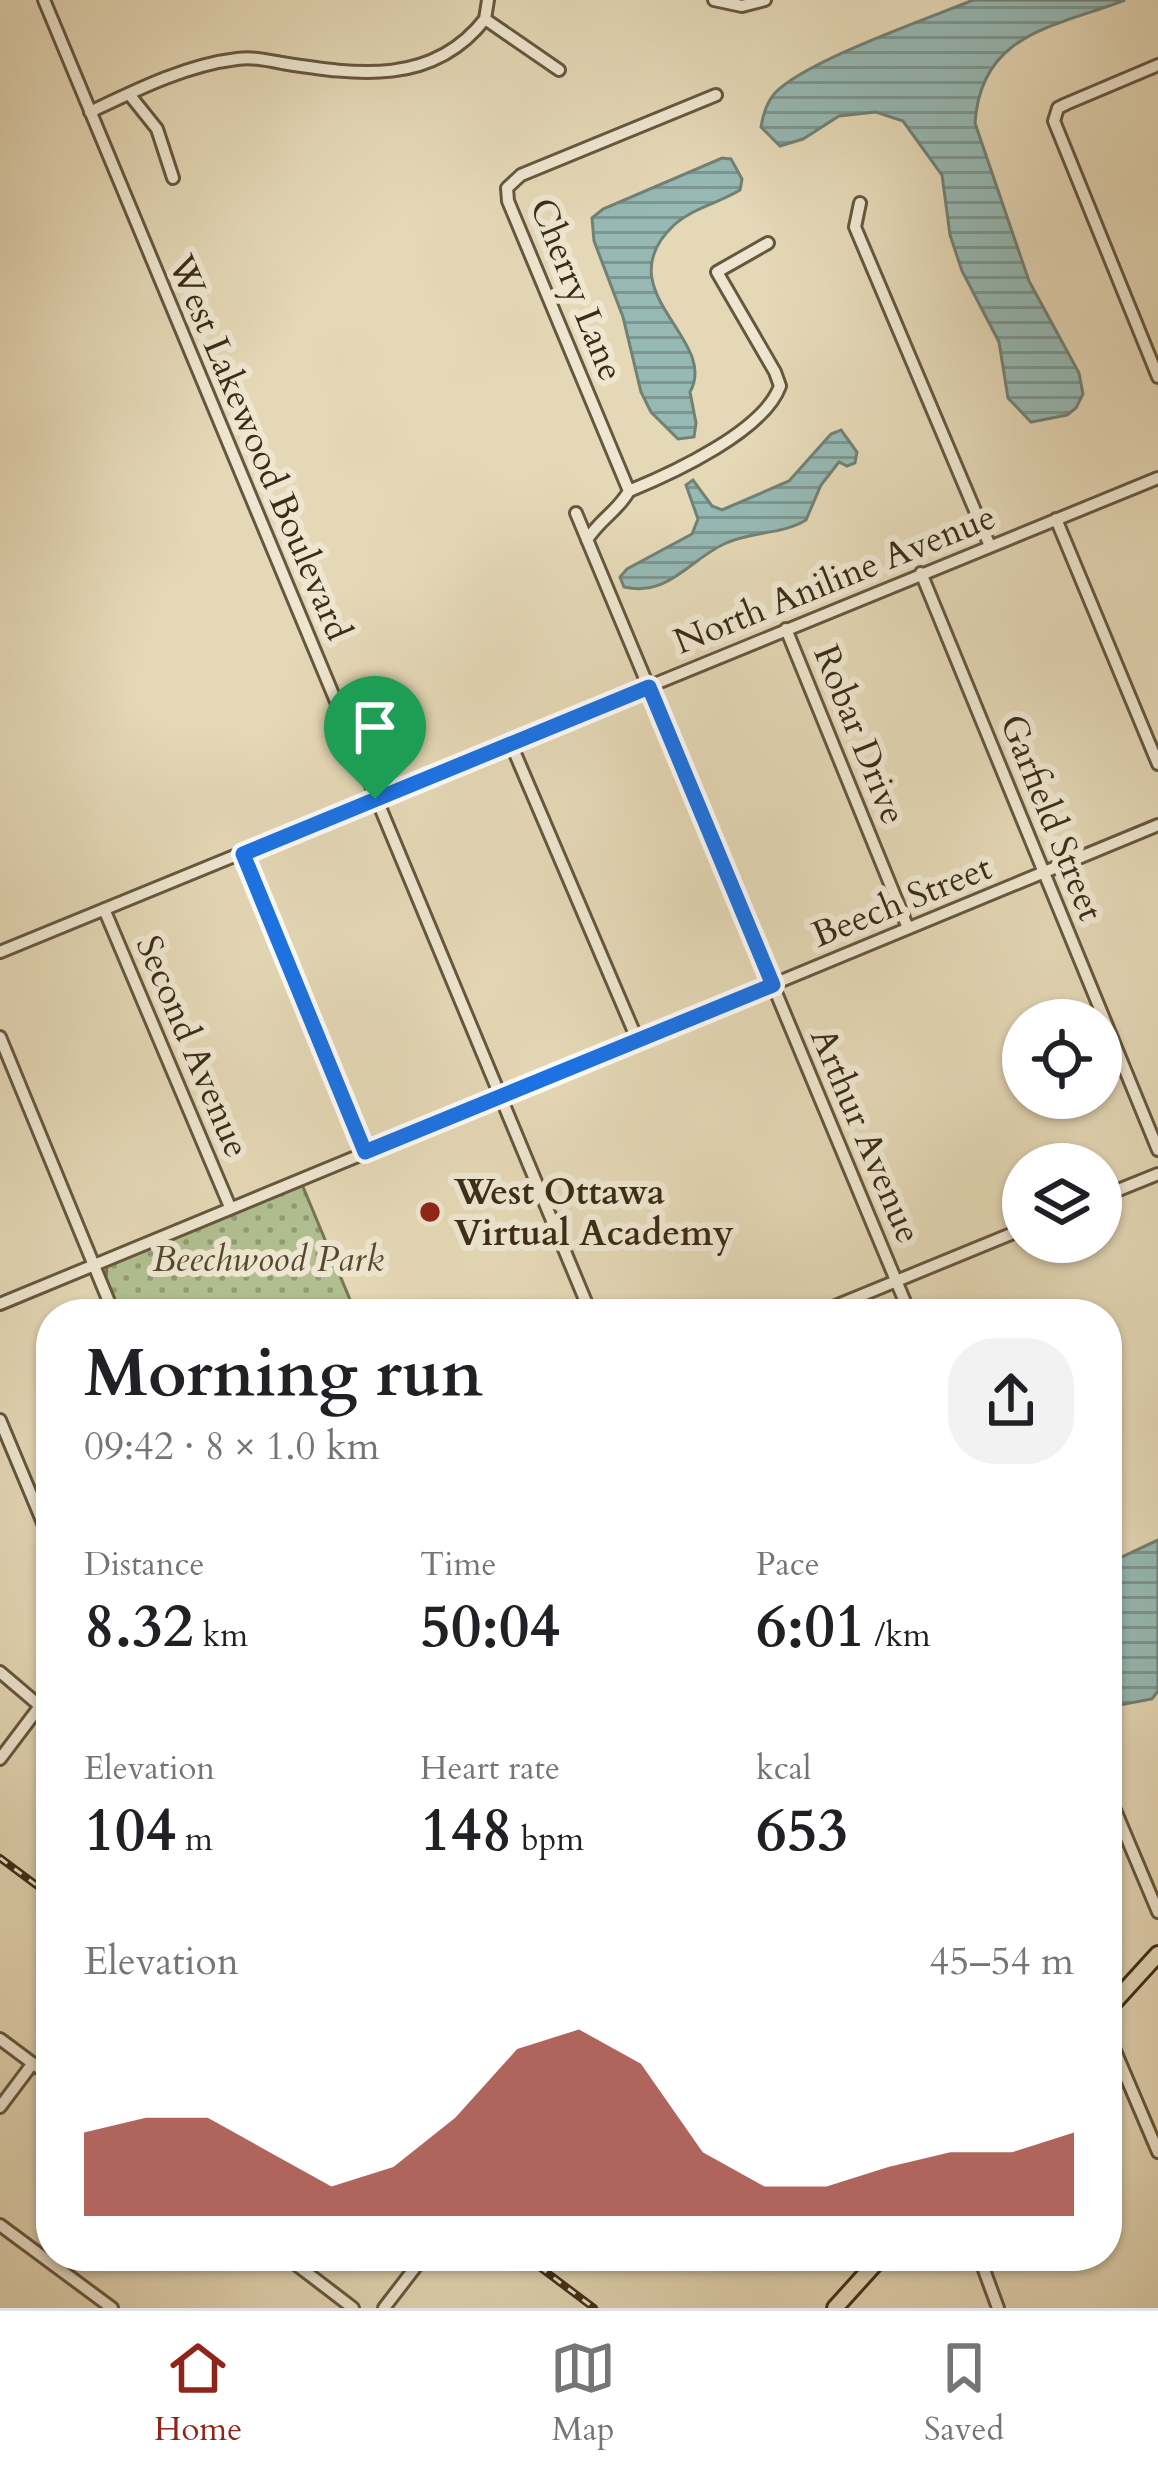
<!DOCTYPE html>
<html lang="en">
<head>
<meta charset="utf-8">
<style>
	:root { --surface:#fff; --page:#f2f2f2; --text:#202124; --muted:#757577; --line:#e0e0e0; --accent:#8f2418 }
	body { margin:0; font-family:Cardo,serif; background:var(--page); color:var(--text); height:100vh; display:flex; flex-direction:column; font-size:45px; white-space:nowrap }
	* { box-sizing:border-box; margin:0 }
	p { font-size:39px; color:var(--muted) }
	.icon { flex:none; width:66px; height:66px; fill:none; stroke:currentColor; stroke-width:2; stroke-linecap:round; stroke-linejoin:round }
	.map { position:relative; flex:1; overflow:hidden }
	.details { position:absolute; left:36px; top:1299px; width:1086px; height:972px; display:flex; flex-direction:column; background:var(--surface); border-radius:48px; box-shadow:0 3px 9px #0004 }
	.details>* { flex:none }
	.buttons { position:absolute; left:1002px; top:999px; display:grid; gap:24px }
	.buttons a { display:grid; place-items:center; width:120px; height:120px; border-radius:50%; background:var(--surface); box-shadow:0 3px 9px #0004; font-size:60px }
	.pin { position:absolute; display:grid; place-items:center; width:102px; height:102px; color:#fff; margin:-123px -51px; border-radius:50% 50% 50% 0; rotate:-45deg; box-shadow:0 0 12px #0007 }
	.pin .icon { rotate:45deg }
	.round { display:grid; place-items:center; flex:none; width:126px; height:126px; border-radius:48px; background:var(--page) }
	.summary { display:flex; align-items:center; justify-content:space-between; height:204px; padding:0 48px }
	h1 { font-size:66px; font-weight:800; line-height:90px }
	.figures { display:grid; grid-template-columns:repeat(3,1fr); gap:18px; height:204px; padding:12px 48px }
	.figures div { display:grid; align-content:center }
	.figures b { font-size:60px; font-weight:800 }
	.figures small { font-size:33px; font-weight:400 }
	.figures p { font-size:33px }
	.chart { height:336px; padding:24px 48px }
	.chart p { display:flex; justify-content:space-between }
	.chart svg { width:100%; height:216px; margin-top:12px; fill:var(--accent); opacity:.7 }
	.dock { display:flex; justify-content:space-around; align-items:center; height:168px; border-top:3px solid var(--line); background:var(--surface); font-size:33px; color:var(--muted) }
	.dock a { display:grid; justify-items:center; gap:6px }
	.dock .current { color:var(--accent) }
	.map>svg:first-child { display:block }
	.green { fill:url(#green-dots); stroke:#767654; stroke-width:3 }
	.water { fill:url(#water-rules); stroke:#728175; stroke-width:3 }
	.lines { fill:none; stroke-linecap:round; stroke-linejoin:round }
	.minor-casing { stroke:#66573f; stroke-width:16 }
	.major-casing { stroke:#3c2c17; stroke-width:20 }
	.minor { stroke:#eee6d0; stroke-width:10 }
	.major { stroke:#e5d8b6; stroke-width:14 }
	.rail-casing { stroke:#3c2c17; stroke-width:8 }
	.rail { stroke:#eee6d0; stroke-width:3; stroke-dasharray:9; stroke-linecap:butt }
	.route-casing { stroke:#fff; stroke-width:24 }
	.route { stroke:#1a73e8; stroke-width:15 }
	.poi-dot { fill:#8f2418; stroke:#eee6d0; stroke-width:4.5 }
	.labels { text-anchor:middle; stroke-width:12; stroke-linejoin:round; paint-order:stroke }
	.street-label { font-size:36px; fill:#3c2c17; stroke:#eee6d0 }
	.poi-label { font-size:36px; font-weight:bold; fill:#3c2c17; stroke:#eee6d0; text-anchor:start }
	.park-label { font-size:36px; font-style:italic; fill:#53492f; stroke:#eee6d0 }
</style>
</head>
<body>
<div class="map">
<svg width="1158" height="2308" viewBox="0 0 1158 2308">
	<defs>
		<pattern id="green-dots" width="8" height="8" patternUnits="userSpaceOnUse" patternTransform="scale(3)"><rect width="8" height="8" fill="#b1bf90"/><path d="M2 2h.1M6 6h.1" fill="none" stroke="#919b75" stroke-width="1.8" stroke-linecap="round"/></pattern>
		<pattern id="water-rules" width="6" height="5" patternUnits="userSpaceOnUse" patternTransform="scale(3)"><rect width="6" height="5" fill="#96b9b4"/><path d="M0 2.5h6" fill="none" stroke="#7c9791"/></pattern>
	</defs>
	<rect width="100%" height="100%" fill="#e5d8b6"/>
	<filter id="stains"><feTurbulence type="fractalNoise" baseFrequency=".00167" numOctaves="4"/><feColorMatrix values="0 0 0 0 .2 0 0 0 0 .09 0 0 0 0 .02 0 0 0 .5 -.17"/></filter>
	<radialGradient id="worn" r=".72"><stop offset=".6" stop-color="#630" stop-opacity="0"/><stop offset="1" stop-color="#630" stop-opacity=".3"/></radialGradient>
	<!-- green -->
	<path class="green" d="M301,1182L356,1314H121L106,1278L107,1265Z"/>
	<!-- water -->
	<path class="water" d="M973,0H1125C1056,27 981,32 975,123L1029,281L1079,373L1083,394L1076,408L1067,415L1031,422L1008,398L999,342L962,271L950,235L942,175L903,121L876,112L839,116L803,139L780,146L761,127C763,114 766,103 775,93C805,61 927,19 973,0Z
		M722,158L731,159L742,179L740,190C719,203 693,208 674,225C604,291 720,339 690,392L696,423L694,437L678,439L651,412L641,392L623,317L594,241L592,218L603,209Z
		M841,430L857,452L855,463L847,466L839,462L821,485L806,520C782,535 750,531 724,544C688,561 668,597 624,587L620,577L627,569L692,534L698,519L686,485L693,480L712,506L722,510L789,481L831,434Z
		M1158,1540V1691L1152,1699L1120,1705L1107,1694V1564Z"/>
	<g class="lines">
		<defs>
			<path id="minor" d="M44,0L591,1314
				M714,0L742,6L765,0
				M485,19L559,70
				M485,19L488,0
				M1158,65L1066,104L1058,108L1054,121L1158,377
				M129,94L157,129L173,178
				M90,112C136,90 186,65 237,59C253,57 266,60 282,63C357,75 433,86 485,19
				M860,203L855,227L990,546
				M629,491L508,201L507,188L521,175L716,95
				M576,513L910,1314
				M1056,519L1158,764
				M587,540C599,520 618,511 629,491C673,473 764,431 780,386L775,372L717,272L768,243
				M921,573L1158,1150
				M786,629L908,928
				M511,744L637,1039
				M243,853L365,1152
				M104,909L230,1207
				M0,952L1158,478
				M0,1037L114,1314
				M1101,1197L1158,1174
				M0,1304L1158,825
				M816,1314L1023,1229
				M0,1420L51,1542
				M0,1672L40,1706
				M0,1759L40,1706L51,1702
				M1107,1791L1158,1912
				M1107,2032L1158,2152
				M0,2039L51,2077
				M0,2107L33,2063
				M0,2225L112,2308
				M285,2256L353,2308
				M979,2256L998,2308
				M384,2308L424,2256"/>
			<path id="major" d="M1107,2010L1158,1954
				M835,2308L882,2256"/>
		</defs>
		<!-- minor casing -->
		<use href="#minor" class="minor-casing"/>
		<!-- major casing -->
		<use href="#major" class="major-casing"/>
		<!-- minor -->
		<use href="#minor" class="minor"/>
		<!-- major -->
		<use href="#major" class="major"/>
		<defs>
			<path id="rail" d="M0,1858L51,1896
				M525,2256L594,2308"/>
		</defs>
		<!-- rail casing -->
		<use href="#rail" class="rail-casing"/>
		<!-- rail -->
		<use href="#rail" class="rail"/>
	</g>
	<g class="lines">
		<defs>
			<path id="route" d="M649,687L773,985L365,1152L243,854Z"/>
		</defs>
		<!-- route casing -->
		<use href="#route" class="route-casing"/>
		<!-- route -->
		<use href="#route" class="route"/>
	</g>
	<!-- markers -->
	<circle class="poi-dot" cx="430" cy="1212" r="12"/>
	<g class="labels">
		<!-- street labels -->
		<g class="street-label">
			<text transform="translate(578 289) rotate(68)" y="13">Cherry Lane</text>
			<text transform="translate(261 447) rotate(67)" y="13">West Lakewood Boulevard</text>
			<text transform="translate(834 578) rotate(-22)" y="13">North Aniline Avenue</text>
			<text transform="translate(861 734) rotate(68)" y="13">Robar Drive</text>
			<text transform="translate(1053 817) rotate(68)" y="13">Garfield Street</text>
			<text transform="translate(901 900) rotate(-22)" y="13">Beech Street</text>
			<text transform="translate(194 1046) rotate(67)" y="13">Second Avenue</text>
			<text transform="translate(867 1135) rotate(67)" y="13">Arthur Avenue</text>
		</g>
		<!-- poi labels -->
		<g class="poi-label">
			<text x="454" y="1204">West Ottawa<tspan x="454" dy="41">Virtual Academy</tspan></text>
		</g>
		<!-- park labels -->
		<g class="park-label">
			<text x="268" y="1271">Beechwood Park</text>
		</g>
	</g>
	<rect width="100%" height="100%" filter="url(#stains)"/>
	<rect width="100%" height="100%" fill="url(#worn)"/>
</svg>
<div class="buttons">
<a><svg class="icon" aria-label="locate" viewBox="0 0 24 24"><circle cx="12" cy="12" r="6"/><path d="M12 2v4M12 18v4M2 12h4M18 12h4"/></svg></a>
<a><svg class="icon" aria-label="layers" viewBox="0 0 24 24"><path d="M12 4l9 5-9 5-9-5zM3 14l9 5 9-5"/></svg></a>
</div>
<div class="pin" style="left:375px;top:799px;background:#1e9e55"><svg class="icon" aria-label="arrive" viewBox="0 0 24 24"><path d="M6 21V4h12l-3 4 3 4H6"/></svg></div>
<section class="details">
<div class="summary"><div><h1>Morning run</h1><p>09:42 · 8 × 1.0 km</p></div><a class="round"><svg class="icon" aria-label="share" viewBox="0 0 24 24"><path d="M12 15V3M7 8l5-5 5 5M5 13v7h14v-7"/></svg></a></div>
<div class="figures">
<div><p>Distance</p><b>8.32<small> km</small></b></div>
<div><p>Time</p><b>50:04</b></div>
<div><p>Pace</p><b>6:01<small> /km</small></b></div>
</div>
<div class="figures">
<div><p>Elevation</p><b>104<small> m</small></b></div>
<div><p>Heart rate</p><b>148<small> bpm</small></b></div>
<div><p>kcal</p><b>653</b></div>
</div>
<div class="chart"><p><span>Elevation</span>45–54 m</p>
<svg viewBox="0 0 160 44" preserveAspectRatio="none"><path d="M0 44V27L10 24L20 24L30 31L40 38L50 34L60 24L70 10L80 6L90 13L100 31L110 38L120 38L130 34L140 31L150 31L160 27V44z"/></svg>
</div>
</section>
</div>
<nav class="dock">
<a class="current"><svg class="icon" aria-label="home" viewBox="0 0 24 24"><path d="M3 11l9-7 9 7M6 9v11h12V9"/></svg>Home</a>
<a><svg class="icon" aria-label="map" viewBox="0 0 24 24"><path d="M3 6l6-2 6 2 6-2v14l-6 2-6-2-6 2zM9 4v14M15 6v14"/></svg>Map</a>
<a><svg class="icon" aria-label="saved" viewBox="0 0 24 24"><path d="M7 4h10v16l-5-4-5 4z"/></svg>Saved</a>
</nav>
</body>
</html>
